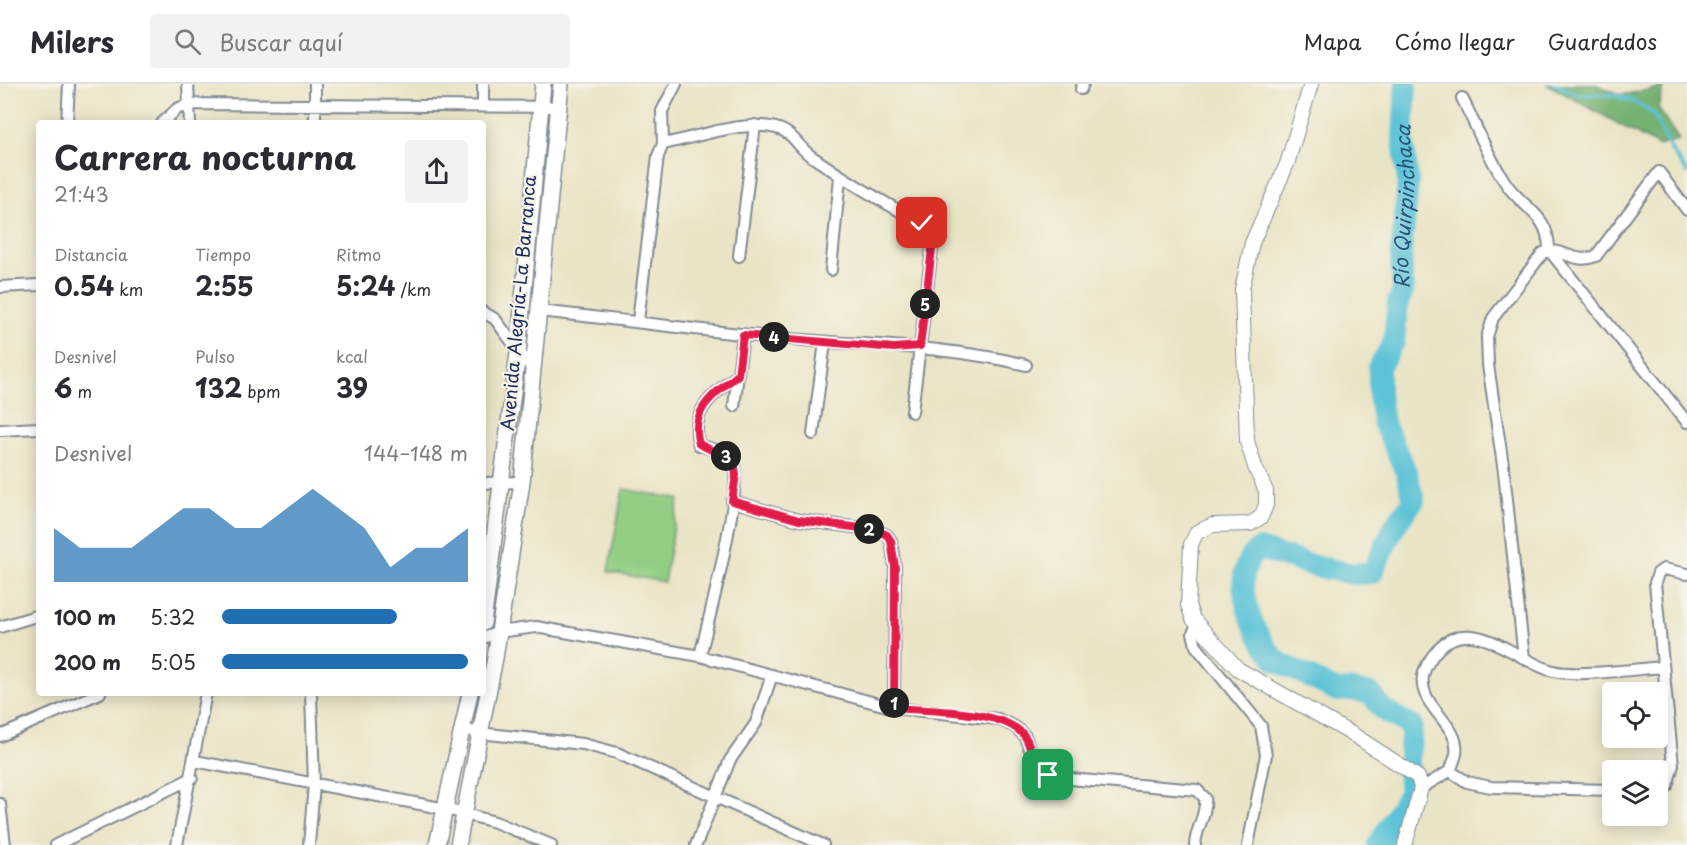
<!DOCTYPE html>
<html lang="es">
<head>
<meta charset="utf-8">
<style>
	:root { --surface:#fff; --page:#f2f2f3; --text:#2b2b33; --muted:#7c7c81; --line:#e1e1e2; --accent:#1f6fb2 }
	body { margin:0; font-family:"Playpen Sans",sans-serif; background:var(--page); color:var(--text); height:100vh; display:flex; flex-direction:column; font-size:22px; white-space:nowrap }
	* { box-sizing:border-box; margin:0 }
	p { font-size:20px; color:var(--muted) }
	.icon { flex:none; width:33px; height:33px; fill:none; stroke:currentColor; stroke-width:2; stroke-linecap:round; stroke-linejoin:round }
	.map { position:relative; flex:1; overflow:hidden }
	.drawer { position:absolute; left:36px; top:36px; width:450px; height:576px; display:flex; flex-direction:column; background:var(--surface); border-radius:6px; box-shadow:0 3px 15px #0003 }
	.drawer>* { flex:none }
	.fabs { position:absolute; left:1602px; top:598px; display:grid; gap:12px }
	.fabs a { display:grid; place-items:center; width:66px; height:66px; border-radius:6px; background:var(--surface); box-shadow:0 3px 15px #0003; font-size:30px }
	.pin { position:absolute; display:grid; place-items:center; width:51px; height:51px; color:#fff; margin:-26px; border-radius:12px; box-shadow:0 3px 9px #0006 }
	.km { position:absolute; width:30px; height:30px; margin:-15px; border-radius:50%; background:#222; color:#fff; font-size:16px; line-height:30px; text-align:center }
	.round { display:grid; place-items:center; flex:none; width:63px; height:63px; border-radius:6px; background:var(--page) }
	.summary { display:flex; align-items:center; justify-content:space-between; height:102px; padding:0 18px }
	h1 { font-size:33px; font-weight:700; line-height:45px }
	.metrics { display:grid; grid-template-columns:repeat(3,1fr); gap:9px; height:102px; padding:6px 18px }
	.metrics div { display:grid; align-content:center }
	.metrics b { font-size:26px; font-weight:700 }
	.metrics small { font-size:16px; font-weight:400 }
	.metrics p { font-size:16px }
	.chart { height:168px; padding:12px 18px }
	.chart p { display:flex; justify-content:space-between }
	.chart svg { width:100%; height:108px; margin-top:6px; fill:var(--accent); opacity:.7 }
	ul { padding:0 18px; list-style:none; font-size:20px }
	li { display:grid; grid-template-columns:96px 72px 1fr; align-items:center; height:45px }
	li i { height:15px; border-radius:8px; background:var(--accent) }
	header { display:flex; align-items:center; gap:36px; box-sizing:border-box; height:84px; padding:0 30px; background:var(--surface); border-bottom:2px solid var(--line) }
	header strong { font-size:28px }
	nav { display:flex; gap:33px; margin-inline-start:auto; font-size:21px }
	.search { width:420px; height:54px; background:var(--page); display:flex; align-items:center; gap:15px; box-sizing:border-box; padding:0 21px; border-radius:6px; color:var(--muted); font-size:22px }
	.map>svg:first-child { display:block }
	.green { fill:#91ce83; stroke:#567e70; stroke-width:1.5 }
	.forest { fill:#74b171; stroke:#487068; stroke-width:1.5 }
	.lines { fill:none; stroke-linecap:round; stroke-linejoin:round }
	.stream { stroke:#5bc3d7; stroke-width:4 }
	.river { stroke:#5bc3d7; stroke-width:22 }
	.minor-casing { stroke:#828a92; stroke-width:14 }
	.tertiary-casing { stroke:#828a92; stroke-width:16 }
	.secondary-casing { stroke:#828a92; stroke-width:18 }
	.minor { stroke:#fff; stroke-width:10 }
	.tertiary { stroke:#fff; stroke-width:14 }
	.secondary { stroke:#fff; stroke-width:15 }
	.route-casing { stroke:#fff; stroke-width:12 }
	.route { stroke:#e11d48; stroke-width:8 }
	.labels { text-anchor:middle; stroke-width:4.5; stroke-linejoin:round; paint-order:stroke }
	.street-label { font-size:18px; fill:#1b2f5e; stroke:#f7f3e8 }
	.water-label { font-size:20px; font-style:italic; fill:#2b547c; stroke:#f7f3e8 }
</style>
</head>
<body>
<header>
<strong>Milers</strong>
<div class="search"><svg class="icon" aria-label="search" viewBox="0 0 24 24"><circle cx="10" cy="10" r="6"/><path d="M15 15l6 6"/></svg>Buscar aquí</div>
<nav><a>Mapa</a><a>Cómo llegar</a><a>Guardados</a></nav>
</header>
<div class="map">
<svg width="1687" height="761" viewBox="0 0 1687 761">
	<rect width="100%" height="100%" fill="#f7f3e8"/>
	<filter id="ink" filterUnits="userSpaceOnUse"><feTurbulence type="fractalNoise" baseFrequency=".0167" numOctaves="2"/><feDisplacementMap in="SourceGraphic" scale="12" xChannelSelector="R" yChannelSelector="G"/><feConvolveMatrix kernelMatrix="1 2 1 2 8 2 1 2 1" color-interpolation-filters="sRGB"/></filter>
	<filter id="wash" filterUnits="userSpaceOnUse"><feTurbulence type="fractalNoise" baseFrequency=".008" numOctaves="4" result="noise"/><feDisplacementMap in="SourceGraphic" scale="24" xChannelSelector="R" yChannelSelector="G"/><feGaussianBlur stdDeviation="1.35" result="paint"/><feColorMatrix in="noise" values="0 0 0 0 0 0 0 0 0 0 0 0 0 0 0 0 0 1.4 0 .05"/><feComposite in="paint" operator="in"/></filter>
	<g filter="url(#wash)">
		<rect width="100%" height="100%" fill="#eae4c6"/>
		<!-- green -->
		<path class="green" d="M623,405L679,415L664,498L608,488Z"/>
		<!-- forest -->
		<path class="forest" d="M1547,0H1595L1621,11L1664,3L1658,24L1679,56L1658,62Z"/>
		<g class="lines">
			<!-- stream -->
			<path class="stream" d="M1555,0L1577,10L1615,11L1637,19L1653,29L1671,66L1687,88
				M1384,750L1396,761"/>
			<!-- river -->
			<path class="river" id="s1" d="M1378,761L1410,708L1408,686L1412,642L1383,626L1371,610L1352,606L1337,607L1277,577C1254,554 1225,489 1259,465L1318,483L1354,490L1372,489L1394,443L1414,416L1406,388L1383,338L1379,310V283L1394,258L1398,218L1403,207L1401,171L1408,98L1403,54L1406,0"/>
		</g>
	</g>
	<g filter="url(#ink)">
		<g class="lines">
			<defs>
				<path id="minor" d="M188,0L190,39
					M483,0V21
					M1081,5L1083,0
					M1462,14C1476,42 1488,72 1505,98C1522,125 1549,129 1549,166L1687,338
					M67,39L69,0
					M162,39L177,25L189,20L558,23
					M315,39V0
					M663,60L662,27L676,0
					M739,172L755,41
					M831,186L840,93
					M0,203L39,201
					M539,227C624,236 708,248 792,255C871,262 950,262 1026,281
					M483,228L495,235L533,286
					M638,237L658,72L663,60C695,54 745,35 776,44C793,48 798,63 811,72C847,97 884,119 922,139L930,151L932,165L912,328
					M734,322L743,251
					M0,346L39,344
					M813,350L825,258
					M483,399L522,398
					M732,417L799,436L876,446L887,451L891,457L895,483L894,624
					M1198,540L1193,549L1196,562L1261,642L1266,671L1248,761
					M0,543L39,531
					M483,554L499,548L536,543L700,572L894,624L998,635L1015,643L1025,652L1036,682L1058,694L1197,706L1205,714C1207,731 1196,743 1195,761
					M700,572C707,542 746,396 732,376C727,368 708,364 699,361C689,326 714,310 738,291
					M1524,574L1504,388L1488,281L1487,253L1493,234L1543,169C1561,161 1574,182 1596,172L1659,88L1687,126
					M462,644L478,649L583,660L617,669L823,761
					M0,652L100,609
					M195,677L446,725L495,738L551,761
					M1450,687L1467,698L1491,703L1612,706
					M1421,704L1450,687C1452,682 1455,675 1456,670C1461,640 1418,623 1423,592C1425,581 1432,572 1439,564C1473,529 1519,579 1553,587C1576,593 1636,585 1663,583
					M1658,706L1667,702L1673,681L1655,499L1658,489L1664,485L1687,490
					M0,720L5,761
					M56,761L192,694
					M177,761L206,609
					M309,761L314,701L311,609
					M696,761L730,676L756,639L772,591"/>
				<path id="tertiary" d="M1311,0L1287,80L1252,159L1242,205L1247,357L1255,383L1266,407V421L1261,433L1250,440L1213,441L1197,448L1191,460L1188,521L1193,535L1238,585L1357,653L1418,693L1421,704L1405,761"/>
				<path id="secondary" d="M483,539L518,269L543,0
					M437,761L470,609
					M458,761L495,574L522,398L561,0"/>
			</defs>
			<!-- minor casing -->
			<use href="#minor" class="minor-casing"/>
			<!-- tertiary casing -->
			<use href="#tertiary" class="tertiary-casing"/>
			<!-- secondary casing -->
			<use href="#secondary" class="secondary-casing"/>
			<!-- minor -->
			<use href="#minor" class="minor"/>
			<!-- tertiary -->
			<use href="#tertiary" class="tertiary"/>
			<!-- secondary -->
			<use href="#secondary" class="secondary"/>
		</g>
	</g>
	<g class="lines" filter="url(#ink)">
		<defs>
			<path id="route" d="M922,139L930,151L932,165L920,262L894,264L743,251L738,291C714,310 689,326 699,360L734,377L736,391L732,417L799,436L876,446L887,451L891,457L895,483L894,624C928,627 997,625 1022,649C1035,662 1025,675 1048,691"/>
		</defs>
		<!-- route casing -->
		<use href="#route" class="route-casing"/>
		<!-- route -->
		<use href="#route" class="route"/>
	</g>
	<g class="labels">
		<!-- street labels -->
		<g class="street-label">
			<text transform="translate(519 219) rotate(-85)" y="6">Avenida Alegría-La Barranca</text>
		</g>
		<!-- water labels -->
		<g class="water-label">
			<text dy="7" stroke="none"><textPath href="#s1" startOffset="915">Río Quirpinchaca</textPath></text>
		</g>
	</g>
</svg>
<div class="fabs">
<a><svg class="icon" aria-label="locate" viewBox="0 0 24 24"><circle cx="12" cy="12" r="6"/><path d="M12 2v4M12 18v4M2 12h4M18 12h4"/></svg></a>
<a><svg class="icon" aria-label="layers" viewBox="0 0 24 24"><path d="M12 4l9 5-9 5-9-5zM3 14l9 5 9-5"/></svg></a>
</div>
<div class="pin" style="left:1048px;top:691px;background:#1e9e55"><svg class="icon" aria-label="arrive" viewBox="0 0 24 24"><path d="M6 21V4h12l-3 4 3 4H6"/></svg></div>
<div class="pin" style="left:922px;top:139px;background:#d93025"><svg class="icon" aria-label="check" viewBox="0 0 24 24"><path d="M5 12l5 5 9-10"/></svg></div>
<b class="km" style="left:894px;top:619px">1</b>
<b class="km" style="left:869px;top:445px">2</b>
<b class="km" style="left:726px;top:372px">3</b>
<b class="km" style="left:774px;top:253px">4</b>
<b class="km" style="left:925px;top:220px">5</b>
<section class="drawer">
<div class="summary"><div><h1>Carrera nocturna</h1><p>21:43</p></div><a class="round"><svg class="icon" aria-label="share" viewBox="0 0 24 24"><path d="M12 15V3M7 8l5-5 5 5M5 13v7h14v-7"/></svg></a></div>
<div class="metrics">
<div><p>Distancia</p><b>0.54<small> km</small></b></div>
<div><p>Tiempo</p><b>2:55</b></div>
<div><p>Ritmo</p><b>5:24<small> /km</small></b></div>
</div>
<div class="metrics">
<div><p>Desnivel</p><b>6<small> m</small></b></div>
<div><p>Pulso</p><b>132<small> bpm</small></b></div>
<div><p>kcal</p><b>39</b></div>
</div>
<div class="chart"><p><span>Desnivel</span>144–148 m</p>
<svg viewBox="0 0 160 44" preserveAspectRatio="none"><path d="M0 44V22L10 30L20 30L30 30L40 22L50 14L60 14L70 22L80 22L90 14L100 6L110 14L120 22L130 38L140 30L150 30L160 22V44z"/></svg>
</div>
<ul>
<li><b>100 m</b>5:32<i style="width:71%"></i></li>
<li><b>200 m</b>5:05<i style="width:100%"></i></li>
</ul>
</section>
</div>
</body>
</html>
